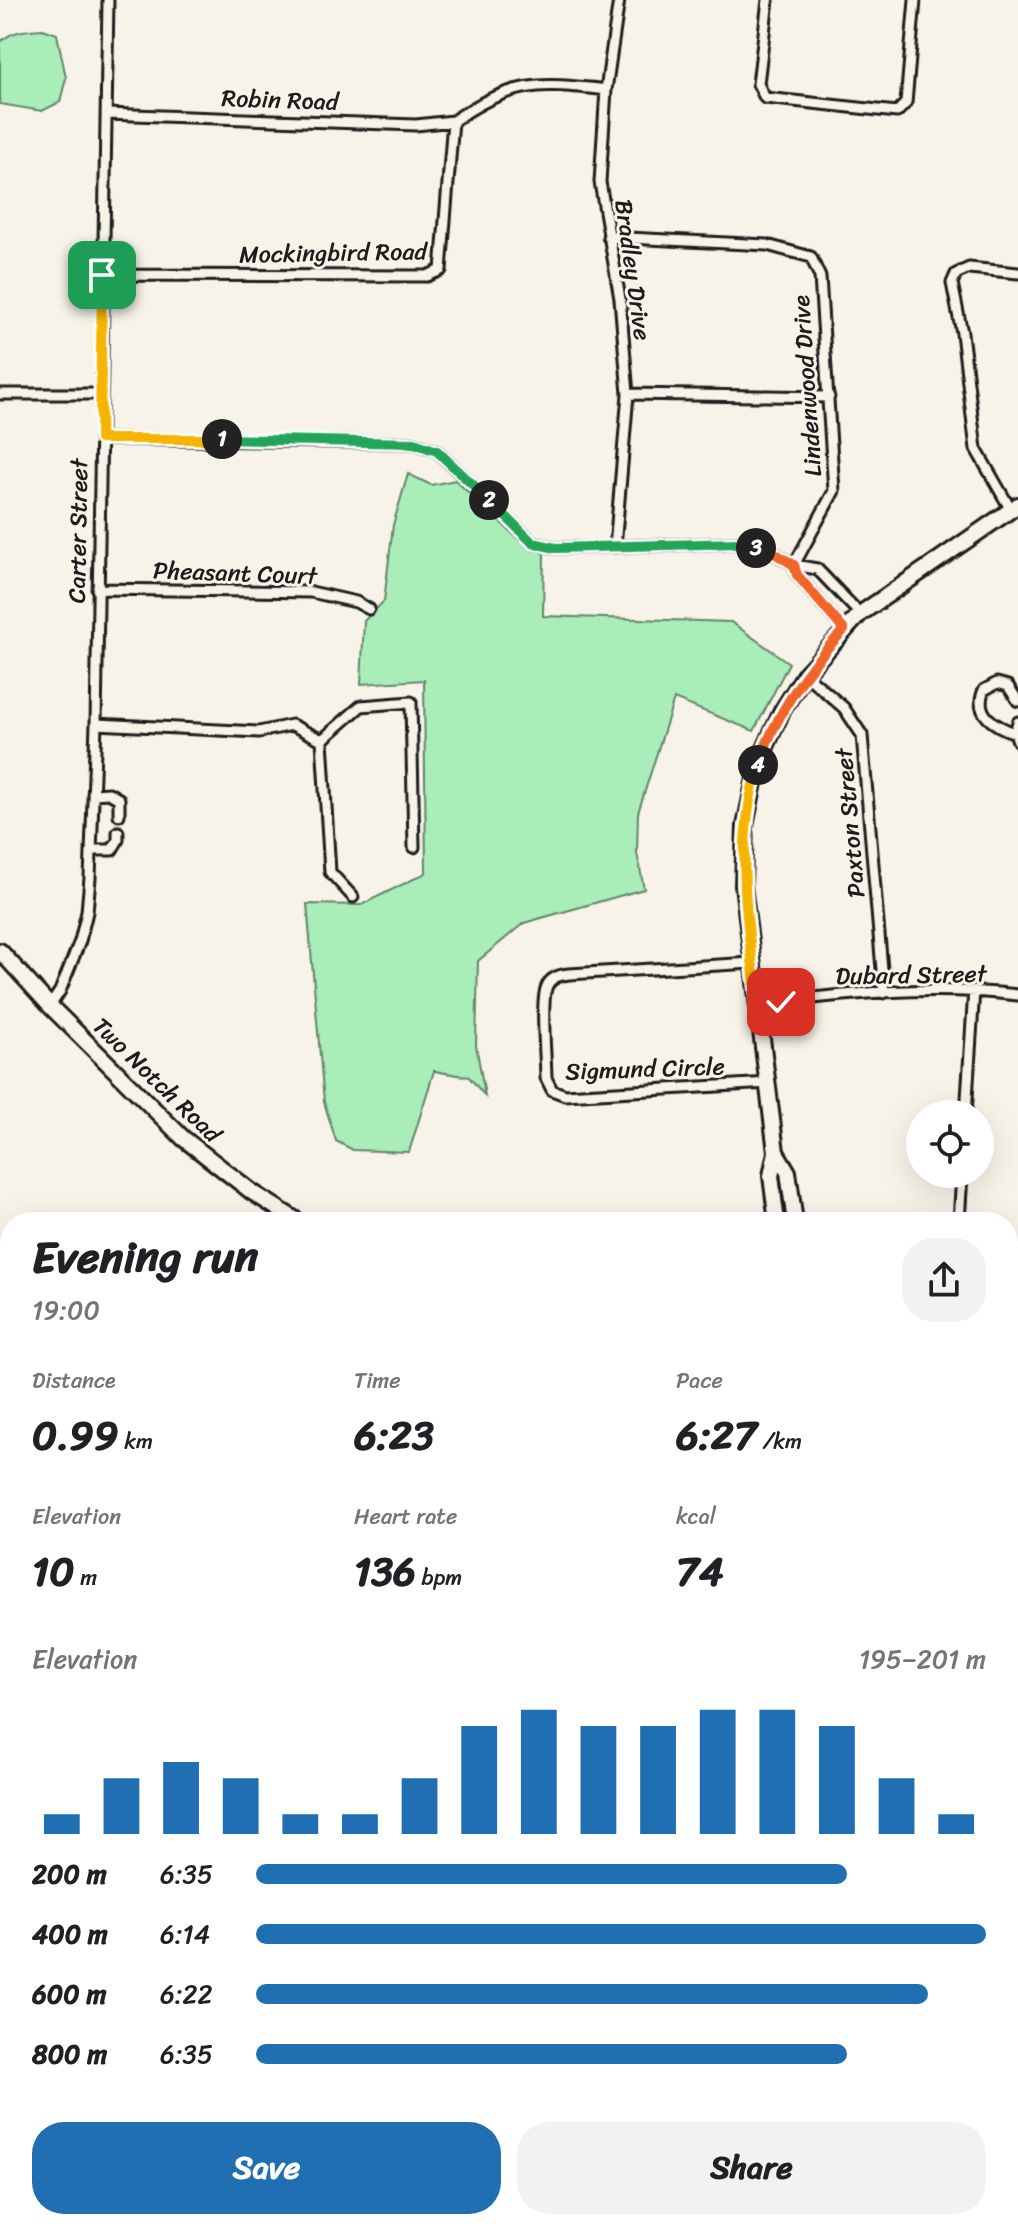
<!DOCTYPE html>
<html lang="en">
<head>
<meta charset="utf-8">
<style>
	:root { --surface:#fff; --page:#f2f2f2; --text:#202124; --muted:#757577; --accent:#1f6fb2 }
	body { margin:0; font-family:Sriracha,sans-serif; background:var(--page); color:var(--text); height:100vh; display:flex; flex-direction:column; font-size:30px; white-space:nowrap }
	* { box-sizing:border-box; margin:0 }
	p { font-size:26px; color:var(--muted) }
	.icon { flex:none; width:44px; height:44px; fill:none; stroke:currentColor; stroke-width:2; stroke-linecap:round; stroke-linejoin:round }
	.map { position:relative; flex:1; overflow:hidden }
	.sheet { position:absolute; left:0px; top:1212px; width:1018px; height:1018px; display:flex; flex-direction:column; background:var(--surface); border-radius:32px 32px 0 0; box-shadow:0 8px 32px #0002 }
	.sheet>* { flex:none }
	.tools { position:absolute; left:906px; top:1100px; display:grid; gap:16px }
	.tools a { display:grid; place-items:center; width:88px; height:88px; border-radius:50%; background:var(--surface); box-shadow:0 8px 32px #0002; font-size:40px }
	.pin { position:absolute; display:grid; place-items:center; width:68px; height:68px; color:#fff; margin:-34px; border-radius:16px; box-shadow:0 4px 12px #0006 }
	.km { position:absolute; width:40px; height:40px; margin:-20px; border-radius:50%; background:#222; color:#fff; font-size:22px; line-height:40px; text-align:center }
	.round { display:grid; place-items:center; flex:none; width:84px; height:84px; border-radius:32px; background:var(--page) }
	.summary { display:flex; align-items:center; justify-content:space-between; height:136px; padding:0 32px }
	h1 { font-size:44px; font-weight:800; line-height:60px }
	.metrics { display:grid; grid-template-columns:repeat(3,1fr); gap:12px; height:136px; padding:8px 32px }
	.metrics div { display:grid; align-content:center }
	.metrics b { font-size:40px; font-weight:800 }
	.metrics small { font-size:22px; font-weight:400 }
	.metrics p { font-size:22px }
	.chart { height:224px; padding:16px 32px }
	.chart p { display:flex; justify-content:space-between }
	.chart svg { width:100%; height:144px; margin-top:8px; stroke:var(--accent); stroke-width:6 }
	.cta { display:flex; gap:16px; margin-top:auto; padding:16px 32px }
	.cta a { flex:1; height:92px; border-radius:32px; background:var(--accent); color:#fff; font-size:32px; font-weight:800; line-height:92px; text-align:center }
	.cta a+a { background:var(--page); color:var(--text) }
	ul { padding:0 32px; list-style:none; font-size:26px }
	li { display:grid; grid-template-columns:128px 96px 1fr; align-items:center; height:60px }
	li i { height:20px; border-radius:10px; background:var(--accent) }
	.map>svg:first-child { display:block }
	.green { fill:#a9edb8; stroke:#62846a; stroke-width:2 }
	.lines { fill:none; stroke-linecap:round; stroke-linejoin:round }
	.minor-tunnel { stroke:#d6d3c9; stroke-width:9; stroke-dasharray:9 4.5; stroke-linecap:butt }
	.minor-casing { stroke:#1c1c1c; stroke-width:15 }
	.primary-casing { stroke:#1c1c1c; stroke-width:20 }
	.minor { stroke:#f7f3e8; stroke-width:9 }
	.primary { stroke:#f7f3e8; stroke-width:14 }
	.split-1-casing { stroke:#fff; stroke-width:16 }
	.split-2-casing { stroke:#fff; stroke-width:16 }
	.split-3-casing { stroke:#fff; stroke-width:16 }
	.split-4-casing { stroke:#fff; stroke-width:16 }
	.split-5-casing { stroke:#fff; stroke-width:16 }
	.split-1 { stroke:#f5b400; stroke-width:10 }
	.split-2 { stroke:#22a559; stroke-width:10 }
	.split-3 { stroke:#22a559; stroke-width:10 }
	.split-4 { stroke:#f0652b; stroke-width:10 }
	.split-5 { stroke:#f5b400; stroke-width:10 }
	.labels { text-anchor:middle; stroke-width:6; stroke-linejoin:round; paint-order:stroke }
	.street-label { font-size:24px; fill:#1c1c1c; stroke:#f7f3e8 }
</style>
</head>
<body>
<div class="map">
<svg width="1018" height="2229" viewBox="0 0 1018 2229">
	<rect width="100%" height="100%" fill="#f7f3e8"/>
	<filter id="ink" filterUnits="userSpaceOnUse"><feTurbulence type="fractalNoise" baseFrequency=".0125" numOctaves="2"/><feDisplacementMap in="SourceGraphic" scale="16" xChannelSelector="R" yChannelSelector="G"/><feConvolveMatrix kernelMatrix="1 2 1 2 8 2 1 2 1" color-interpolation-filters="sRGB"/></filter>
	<g filter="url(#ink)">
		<!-- green -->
		<path class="green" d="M43,29L57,34L66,78L60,102L42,111L0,104V43C10,30 28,30 43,29Z
			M408,474L431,485L455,480L516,537L544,554L543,616L731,622L789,663L754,731L674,699L638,813L637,853L644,889L524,923L478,961L476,1045L485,1096L469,1077L434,1071L409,1152L353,1150L336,1141L324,1102L307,904L361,905L426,873L424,680L361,684L364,621L384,601L393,525Z
			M90,2220H164L170,2229H96Z"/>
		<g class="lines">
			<!-- minor-tunnel -->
			<path class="minor-tunnel" d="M118,832L119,815"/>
			<defs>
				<path id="minor" d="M768,0L758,84L765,98L897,112L906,103L915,0
					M106,114L416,125L453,121
					M608,237L767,245L811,257L820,277L834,491L794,565
					M102,275L427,276L441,270L453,121C512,81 537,82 606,90
					M0,394H101
					M628,394L829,397
					M100,439L414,443L437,451L533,543L556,548L739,543L776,554L794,565L817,569L860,614
					M1011,510L976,449L962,333L952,283L956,274L969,268L1018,273
					M615,547L628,394L620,299L600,182L606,90L619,0
					M794,565L797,575L844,630
					M97,589L311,592L356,602L369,609
					M805,674L844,708L862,735L884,993
					M1018,722L1015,733L1018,741
					M96,724L259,732L292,725L322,740
					M1015,733C995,726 973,714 984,690L997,683L1008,686L1018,701
					M93,794L109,793L119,799V815
					M91,850H112L118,840V832
					M353,897L330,872L322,740L361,706L411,702L414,847
					M752,963L569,974C560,975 551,977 547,986C540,1000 546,1059 546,1078L552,1090L565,1095L769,1083
					M758,1005C844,993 932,985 1018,995
					M50,1006L60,991L80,941L87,912L90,878L96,724L108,0
					M966,1114L974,990
					M959,1222L962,1174
					M0,1352L10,1354
					M1008,1631H1018
					M1008,1787H1018
					M0,1804L10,1799
					M1008,1961L1018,1962
					M0,1993L10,1985
					M0,2128H10
					M1008,2188L1018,2182
					M202,2220V2229
					M492,2220L493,2229"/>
				<path id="primary" d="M0,951L50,1006L183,1138L252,1192L299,1222
					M776,1152L788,1172L795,1222
					M777,1222L771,1176L776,1152L743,885L745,826L758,764L782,711L805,674L860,614L1018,505
					M1008,1325H1018
					M1008,2208L1018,2222"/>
			</defs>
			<!-- minor casing -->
			<use href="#minor" class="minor-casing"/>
			<!-- primary casing -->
			<use href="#primary" class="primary-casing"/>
			<!-- minor -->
			<use href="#minor" class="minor"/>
			<!-- primary -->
			<use href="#primary" class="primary"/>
		</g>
	</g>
	<g class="lines" filter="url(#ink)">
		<defs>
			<path id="split-1" d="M102,275L100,439H222"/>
			<path id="split-2" d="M222,439L414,443L437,451L489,500"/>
			<path id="split-3" d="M489,500L533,543L556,548L739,543L756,548"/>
			<path id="split-4" d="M756,548L776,554L794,565L797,575L844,630C805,670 777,713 758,765"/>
			<path id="split-5" d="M758,765C734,849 747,921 758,1005L781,1002"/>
		</defs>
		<!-- split-1 casing -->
		<use href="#split-1" class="split-1-casing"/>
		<!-- split-2 casing -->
		<use href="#split-2" class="split-2-casing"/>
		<!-- split-3 casing -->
		<use href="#split-3" class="split-3-casing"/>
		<!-- split-4 casing -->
		<use href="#split-4" class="split-4-casing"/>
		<!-- split-5 casing -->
		<use href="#split-5" class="split-5-casing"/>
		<!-- split-1 -->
		<use href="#split-1" class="split-1"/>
		<!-- split-2 -->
		<use href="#split-2" class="split-2"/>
		<!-- split-3 -->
		<use href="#split-3" class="split-3"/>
		<!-- split-4 -->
		<use href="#split-4" class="split-4"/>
		<!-- split-5 -->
		<use href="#split-5" class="split-5"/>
	</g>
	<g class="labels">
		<!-- street labels -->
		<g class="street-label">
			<text transform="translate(280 100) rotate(2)" y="8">Robin Road</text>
			<text transform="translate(333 253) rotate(-1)" y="8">Mockingbird Road</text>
			<text transform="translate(633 270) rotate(82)" y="8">Bradley Drive</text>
			<text transform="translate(807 386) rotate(-94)" y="8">Lindenwood Drive</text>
			<text transform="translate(78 531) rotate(-89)" y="8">Carter Street</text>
			<text transform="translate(235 573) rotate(2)" y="8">Pheasant Court</text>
			<text transform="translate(850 823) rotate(-95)" y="8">Paxton Street</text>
			<text transform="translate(911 975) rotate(-1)" y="8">Dubard Street</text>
			<text transform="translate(645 1069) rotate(-2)" y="8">Sigmund Circle</text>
			<text transform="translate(157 1080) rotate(44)" y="8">Two Notch Road</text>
		</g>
	</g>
</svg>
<div class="tools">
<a><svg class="icon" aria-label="locate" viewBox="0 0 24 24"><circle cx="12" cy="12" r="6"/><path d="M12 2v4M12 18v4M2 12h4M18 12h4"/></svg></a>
</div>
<div class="pin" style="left:102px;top:275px;background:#1e9e55"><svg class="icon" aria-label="arrive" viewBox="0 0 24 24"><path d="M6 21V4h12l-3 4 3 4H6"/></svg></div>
<div class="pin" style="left:781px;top:1002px;background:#d93025"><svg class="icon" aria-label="check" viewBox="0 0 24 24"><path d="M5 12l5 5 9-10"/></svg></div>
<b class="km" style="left:222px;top:439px">1</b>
<b class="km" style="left:489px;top:500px">2</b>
<b class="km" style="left:756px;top:548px">3</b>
<b class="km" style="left:758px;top:765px">4</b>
<section class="sheet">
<div class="summary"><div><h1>Evening run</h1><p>19:00</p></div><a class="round"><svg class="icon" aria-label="share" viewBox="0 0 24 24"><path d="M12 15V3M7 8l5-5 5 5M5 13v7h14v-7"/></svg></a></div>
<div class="metrics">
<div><p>Distance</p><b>0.99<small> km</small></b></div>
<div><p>Time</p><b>6:23</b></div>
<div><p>Pace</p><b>6:27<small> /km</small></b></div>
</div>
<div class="metrics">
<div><p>Elevation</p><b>10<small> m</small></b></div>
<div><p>Heart rate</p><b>136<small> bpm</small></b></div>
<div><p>kcal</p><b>74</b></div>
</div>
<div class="chart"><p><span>Elevation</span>195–201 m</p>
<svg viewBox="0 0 160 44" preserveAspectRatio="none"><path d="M5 44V38M15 44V27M25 44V22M35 44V27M45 44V38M55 44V38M65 44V27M75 44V11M85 44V6M95 44V11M105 44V11M115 44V6M125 44V6M135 44V11M145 44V27M155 44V38"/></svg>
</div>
<ul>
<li><b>200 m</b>6:35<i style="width:81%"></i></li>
<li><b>400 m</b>6:14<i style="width:100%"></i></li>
<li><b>600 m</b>6:22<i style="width:92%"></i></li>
<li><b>800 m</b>6:35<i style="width:81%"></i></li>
</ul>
<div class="cta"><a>Save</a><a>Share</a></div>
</section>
</div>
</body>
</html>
